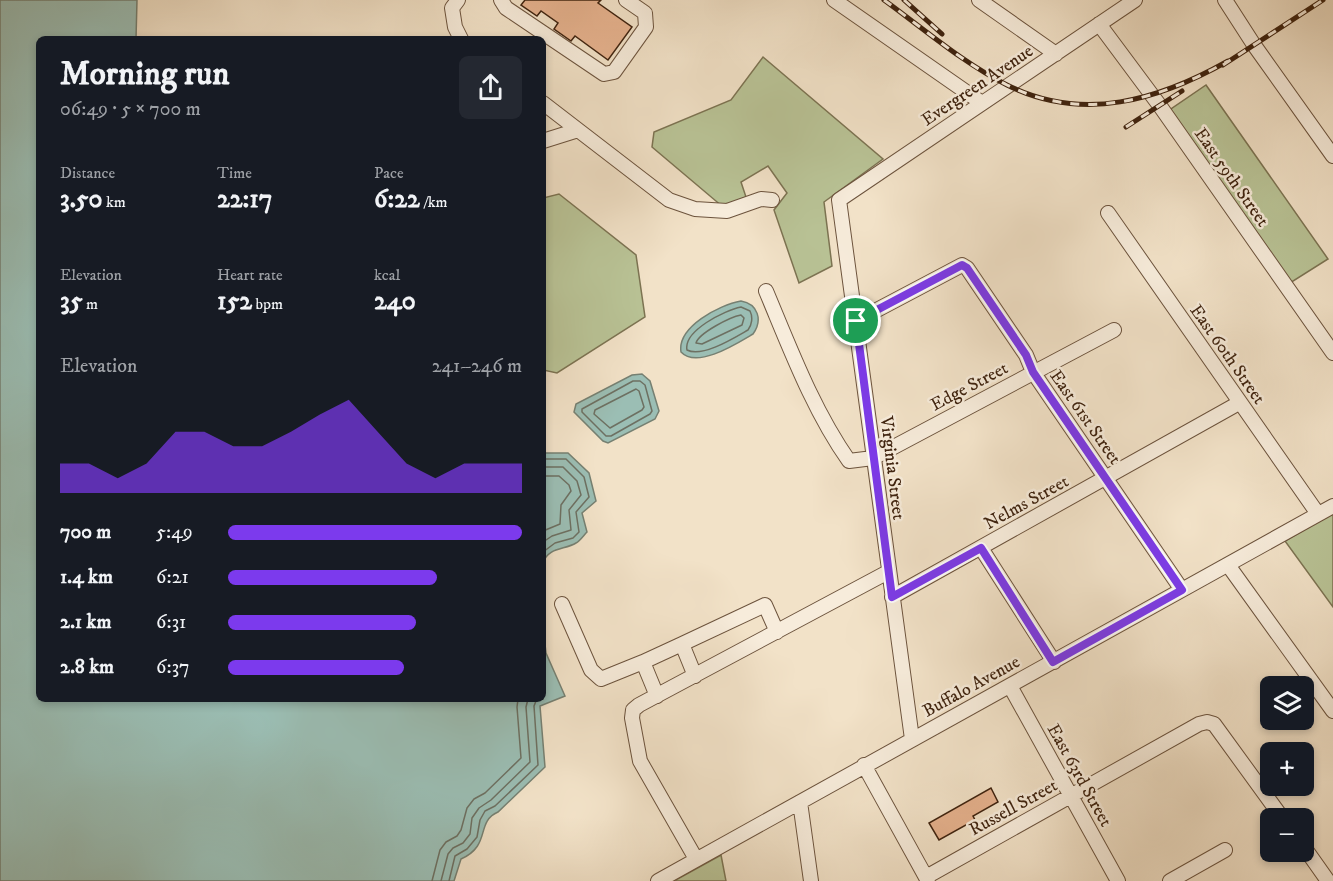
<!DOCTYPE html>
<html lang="en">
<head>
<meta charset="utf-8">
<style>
	:root { --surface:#171b24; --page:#242831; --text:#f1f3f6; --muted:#9ea1a6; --accent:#7c3aed }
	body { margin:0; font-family:"IM FELL DW Pica",serif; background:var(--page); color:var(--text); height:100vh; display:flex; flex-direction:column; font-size:22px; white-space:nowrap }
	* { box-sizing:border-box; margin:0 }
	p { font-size:20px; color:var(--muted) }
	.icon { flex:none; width:33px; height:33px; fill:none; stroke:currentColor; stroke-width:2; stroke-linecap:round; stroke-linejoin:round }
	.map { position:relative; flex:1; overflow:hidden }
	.panel { position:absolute; left:36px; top:36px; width:510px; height:666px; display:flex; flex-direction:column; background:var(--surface); border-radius:9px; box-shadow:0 3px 9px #0003 }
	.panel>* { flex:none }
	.fabs { position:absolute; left:1260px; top:676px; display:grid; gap:12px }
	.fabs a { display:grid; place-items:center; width:54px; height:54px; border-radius:9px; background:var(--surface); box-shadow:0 3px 9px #0003; font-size:30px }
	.pin { position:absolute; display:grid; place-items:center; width:51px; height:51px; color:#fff; margin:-26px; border:3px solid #fff; border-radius:50%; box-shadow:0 2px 6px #0007 }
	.round { display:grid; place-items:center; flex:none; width:63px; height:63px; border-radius:9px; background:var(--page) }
	.head { display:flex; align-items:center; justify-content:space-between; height:102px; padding:0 24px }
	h1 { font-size:33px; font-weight:700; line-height:45px }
	.stats { display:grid; grid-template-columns:repeat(3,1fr); gap:9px; height:102px; padding:6px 24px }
	.stats div { display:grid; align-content:center }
	.stats b { font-size:26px; font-weight:700 }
	.stats small { font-size:16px; font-weight:400 }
	.stats p { font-size:16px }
	.chart { height:168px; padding:12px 24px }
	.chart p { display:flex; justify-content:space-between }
	.chart svg { width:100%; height:108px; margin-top:6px; fill:var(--accent); opacity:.7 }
	ul { padding:0 24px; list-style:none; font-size:20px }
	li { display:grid; grid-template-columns:96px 72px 1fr; align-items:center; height:45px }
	li i { height:15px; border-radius:8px; background:var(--accent) }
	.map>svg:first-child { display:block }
	.green { fill:#b9c396; stroke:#7c7352; stroke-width:1.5 }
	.water { fill:#9bbeb4; stroke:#768072; stroke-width:1.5 }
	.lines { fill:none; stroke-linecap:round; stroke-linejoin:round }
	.shore { stroke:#6d7062; stroke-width:1.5 }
	.building { fill:#e6b28e; stroke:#3f230f; stroke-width:1.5 }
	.minor-casing { stroke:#6c533d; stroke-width:16 }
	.minor { stroke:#f7ecdb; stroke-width:14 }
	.rail-casing { stroke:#3f230f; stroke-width:5 }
	.rail { stroke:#f7ecdb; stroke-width:3; stroke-dasharray:9; stroke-linecap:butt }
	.route-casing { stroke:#fff; stroke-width:12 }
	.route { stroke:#7c3aed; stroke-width:8 }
	.labels { text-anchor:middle; stroke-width:5; stroke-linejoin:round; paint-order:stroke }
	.street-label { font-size:18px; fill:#3f230f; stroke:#f7ecdb }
</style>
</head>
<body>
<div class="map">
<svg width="1333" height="881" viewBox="0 0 1333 881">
	<rect width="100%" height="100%" fill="#f2e2c8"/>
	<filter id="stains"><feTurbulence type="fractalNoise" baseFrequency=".00333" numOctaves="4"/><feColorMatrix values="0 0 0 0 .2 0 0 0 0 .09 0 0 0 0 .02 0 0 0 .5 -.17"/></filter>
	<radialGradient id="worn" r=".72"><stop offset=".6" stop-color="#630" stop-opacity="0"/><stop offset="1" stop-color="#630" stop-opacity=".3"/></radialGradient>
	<!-- green -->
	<path class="green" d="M763,57L883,159L824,202L832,266L799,283L774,210L787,193L768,166L741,182L746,197L723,207L652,147L654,132L731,100Z
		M1206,85L1328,259L1290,283L1168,111Z
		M559,194L636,255L645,317L557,373L543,370V198Z
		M1333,513V607L1285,541Z
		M721,855L726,881H674Z"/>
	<!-- water -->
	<path class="water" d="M0,0H137L136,39H39V699H543V627L546,653L565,696L540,706L545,767L498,812C475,822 492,845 461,859L454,881H0Z
		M741,301C758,304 763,320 753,334C736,344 697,369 681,352C677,327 719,305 741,301Z
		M642,374L650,381L659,411L655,419L608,443L603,441L574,412L576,404L632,375Z
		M543,453H568L589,473L596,501L582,513L587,532C584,535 580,541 576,543C565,550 548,547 543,563Z"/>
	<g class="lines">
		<!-- shore -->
		<path class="shore" d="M741,307L750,311C753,317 752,325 748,330C734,338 702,358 687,350C683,331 725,310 741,307Z
			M741,315L744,318L742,325L702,344L696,343C699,333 730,317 741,315Z
			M633,381H640L645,385L652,411L650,414L611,436H606L582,412V409Z
			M636,389L639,391L644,407L642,410L610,428L594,414L595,410Z
			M543,459H566L584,477L589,497L576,512L579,532L573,538L555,543L543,552
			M543,467H563L577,481L581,495L569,510L571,530L552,536L543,542
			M543,476H559L569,485L571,491L561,505L560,524L543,531
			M432,881L440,850L446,842L457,836L461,830L467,808L474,799L485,793L521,758L517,707L518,699
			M441,881L448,854L453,848L463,843L470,834L472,818L479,808L491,800L530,762L526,707L528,699
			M449,881L455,856L467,849L477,837L480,820L485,811L495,806L538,765L534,706L536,701L540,699"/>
	</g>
	<!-- building -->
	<path class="building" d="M525,0H601L598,3L632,27L608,60L575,36L571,41L554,29L558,23L541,11L537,16L521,5Z
		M991,788L998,802L973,816L975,820L939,840L929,823Z"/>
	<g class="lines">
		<defs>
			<path id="minor" d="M458,0L452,8L455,27L461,39
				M501,0L506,8L604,74L614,72L646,27L645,13L626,0
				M834,0L982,103
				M979,0L1056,54
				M1225,0L1254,45L1333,156
				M1099,24L1160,106L1333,353
				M543,103L669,200L695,209L727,211L761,199L772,200
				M543,141L578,130
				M1108,213L1318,514
				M766,291C790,348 813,410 849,461L873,458L1114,330
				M856,321L962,265L967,268L1026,355L1033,372L1182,590
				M981,548L1054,662
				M1228,565L1333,711
				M892,597L1239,403
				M562,604L591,670L601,679L643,662L657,696
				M682,644L765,605L777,632
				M643,662L682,644L695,676
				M1010,686L1118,881
				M912,739L839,200L1135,0
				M864,765L928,881
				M800,802L811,881
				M1304,847L1328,881
				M696,859L640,761L632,718L633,710L639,705L888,572
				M926,877L1199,724L1207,722L1214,724L1283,819
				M658,881L1333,506
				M1170,881L1225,850"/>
		</defs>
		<!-- minor casing -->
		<use href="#minor" class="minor-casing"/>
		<!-- minor -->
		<use href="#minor" class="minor"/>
		<defs>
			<path id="rail" d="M884,0C924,29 963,63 1007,85C1083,123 1159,100 1228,61
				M904,0L942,34
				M1223,65L1323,0
				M1126,127L1182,91"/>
		</defs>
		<!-- rail casing -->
		<use href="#rail" class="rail-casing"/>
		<!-- rail -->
		<use href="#rail" class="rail"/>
	</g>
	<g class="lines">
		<defs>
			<path id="route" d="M962,265L967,268L1026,355L1033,372L1182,590L1053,662L981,548L892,597L856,321Z"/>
		</defs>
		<!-- route casing -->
		<use href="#route" class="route-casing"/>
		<!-- route -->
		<use href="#route" class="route"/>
	</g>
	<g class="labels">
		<!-- street labels -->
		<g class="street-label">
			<text transform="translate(977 85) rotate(-34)" y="6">Evergreen Avenue</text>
			<text transform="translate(1232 177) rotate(55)" y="6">East 59th Street</text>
			<text transform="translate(1228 354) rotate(55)" y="6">East 60th Street</text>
			<text transform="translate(969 386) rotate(-28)" y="6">Edge Street</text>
			<text transform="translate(1086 417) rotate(55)" y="6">East 61st Street</text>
			<text transform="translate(893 468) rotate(83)" y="6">Virginia Street</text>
			<text transform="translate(1026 502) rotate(-29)" y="6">Nelms Street</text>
			<text transform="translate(971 686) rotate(-29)" y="6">Buffalo Avenue</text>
			<text transform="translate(1080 775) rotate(61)" y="6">East 63rd Street</text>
			<text transform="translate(1013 807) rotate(-29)" y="6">Russell Street</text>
		</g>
	</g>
	<rect width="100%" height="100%" filter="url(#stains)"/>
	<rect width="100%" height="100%" fill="url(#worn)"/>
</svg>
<div class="fabs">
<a><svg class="icon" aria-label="layers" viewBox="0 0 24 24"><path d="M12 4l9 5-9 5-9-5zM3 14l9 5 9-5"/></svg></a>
<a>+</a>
<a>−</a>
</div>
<div class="pin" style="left:856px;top:321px;background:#1e9e55"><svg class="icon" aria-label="arrive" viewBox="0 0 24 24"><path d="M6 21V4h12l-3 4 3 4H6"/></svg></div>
<section class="panel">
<div class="head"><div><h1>Morning run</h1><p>06:49 · 5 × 700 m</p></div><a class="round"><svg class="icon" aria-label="share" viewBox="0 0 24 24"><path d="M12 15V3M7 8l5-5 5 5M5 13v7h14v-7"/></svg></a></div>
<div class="stats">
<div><p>Distance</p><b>3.50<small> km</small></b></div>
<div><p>Time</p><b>22:17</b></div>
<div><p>Pace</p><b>6:22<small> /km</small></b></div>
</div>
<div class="stats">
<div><p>Elevation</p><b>35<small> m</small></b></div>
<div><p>Heart rate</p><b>152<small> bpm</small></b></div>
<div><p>kcal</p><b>240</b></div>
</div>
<div class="chart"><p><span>Elevation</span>241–246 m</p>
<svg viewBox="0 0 160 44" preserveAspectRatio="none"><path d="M0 44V32L10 32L20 38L30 32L40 19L50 19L60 25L70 25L80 19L90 12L100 6L110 19L120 32L130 38L140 32L150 32L160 32V44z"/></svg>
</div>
<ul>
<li><b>700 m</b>5:49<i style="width:100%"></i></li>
<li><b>1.4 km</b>6:21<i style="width:71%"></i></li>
<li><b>2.1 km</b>6:31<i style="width:64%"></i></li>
<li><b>2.8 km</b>6:37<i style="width:60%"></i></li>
</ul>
</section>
</div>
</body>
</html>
